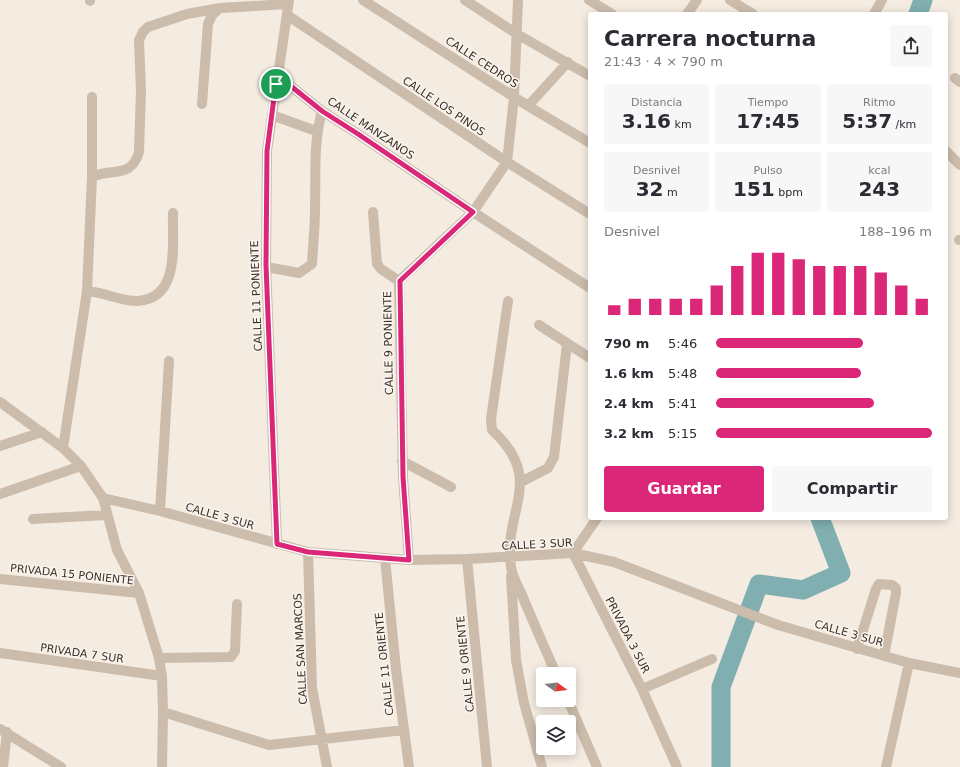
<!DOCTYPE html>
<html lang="es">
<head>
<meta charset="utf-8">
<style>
	:root { --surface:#fff; --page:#f7f7f7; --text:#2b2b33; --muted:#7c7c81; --accent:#db2777 }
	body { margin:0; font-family:"DejaVu Sans",sans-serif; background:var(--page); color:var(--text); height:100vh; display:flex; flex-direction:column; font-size:15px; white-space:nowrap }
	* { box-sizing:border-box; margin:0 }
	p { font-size:13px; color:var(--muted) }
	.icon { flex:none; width:22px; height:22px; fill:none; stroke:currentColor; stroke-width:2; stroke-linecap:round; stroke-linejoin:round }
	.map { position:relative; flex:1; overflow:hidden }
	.panel { position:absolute; left:588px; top:12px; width:360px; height:508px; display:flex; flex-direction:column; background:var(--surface); border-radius:4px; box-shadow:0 2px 10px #0003 }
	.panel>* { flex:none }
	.needle { width:26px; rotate:105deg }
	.fabs { position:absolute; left:536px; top:667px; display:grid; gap:8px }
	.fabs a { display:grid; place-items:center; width:40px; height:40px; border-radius:4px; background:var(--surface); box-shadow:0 2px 10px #0003; font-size:20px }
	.pin { position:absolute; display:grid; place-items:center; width:34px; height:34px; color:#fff; margin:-17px; border:2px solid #fff; border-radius:50%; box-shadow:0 1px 4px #0007 }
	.round { display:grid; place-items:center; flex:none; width:42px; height:42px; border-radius:4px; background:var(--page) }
	.summary { display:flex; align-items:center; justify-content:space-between; height:68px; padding:0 16px }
	h1 { font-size:22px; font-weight:700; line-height:30px }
	.stats { display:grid; grid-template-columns:repeat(3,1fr); gap:6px; height:68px; padding:4px 16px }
	.stats div { display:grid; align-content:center; border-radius:4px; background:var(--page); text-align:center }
	.stats b { font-size:20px; font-weight:700 }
	.stats small { font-size:11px; font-weight:400 }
	.stats p { font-size:11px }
	.chart { height:112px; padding:8px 16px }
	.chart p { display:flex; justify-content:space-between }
	.chart svg { width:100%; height:72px; margin-top:4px; stroke:var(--accent); stroke-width:6 }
	.button { display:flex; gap:8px; margin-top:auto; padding:8px 16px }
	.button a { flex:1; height:46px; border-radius:4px; background:var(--accent); color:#fff; font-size:16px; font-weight:700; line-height:46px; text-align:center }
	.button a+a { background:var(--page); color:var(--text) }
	ul { padding:0 16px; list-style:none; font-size:13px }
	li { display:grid; grid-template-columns:64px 48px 1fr; align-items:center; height:30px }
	li i { height:10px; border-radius:5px; background:var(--accent) }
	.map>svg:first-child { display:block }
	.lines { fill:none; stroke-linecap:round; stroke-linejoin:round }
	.river { stroke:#80aeb1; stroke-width:19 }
	.minor { stroke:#ccbcac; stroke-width:10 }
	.route-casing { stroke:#fff; stroke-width:8 }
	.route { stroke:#db2777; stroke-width:5 }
	.labels { text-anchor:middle; stroke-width:3; stroke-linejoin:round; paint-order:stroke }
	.street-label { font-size:11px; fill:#3a302b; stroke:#fbf5ee }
</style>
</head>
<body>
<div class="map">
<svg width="960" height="767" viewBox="0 0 960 767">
	<rect width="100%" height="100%" fill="#f4ebe1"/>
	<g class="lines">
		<!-- river -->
		<path class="river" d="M918,14L923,0
			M721,767V687L759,584L803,590L841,573L820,518"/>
		<!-- minor -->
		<path class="minor" d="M363,0L528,106L590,143
			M465,0L517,34L590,76
			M589,0L612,14
			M730,0L753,14
			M90,1V0
			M687,14L697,0
			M874,14L882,0
			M287,15L507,162L590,214
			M277,75L322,111L358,134L473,212L590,288
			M955,78L960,82
			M202,104L208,24L212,15L220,8L288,4
			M528,106L568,62
			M272,115L316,131
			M946,151L960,165
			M92,177C111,167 131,180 139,152L141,91L139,40L143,32L148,27L187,14L220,8
			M373,212L377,264L381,269L399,281
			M959,240H960
			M266,267L299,273L312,264C313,245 315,227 315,209C316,175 313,144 322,111
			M87,291C103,292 123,302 138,301C181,298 172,243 173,213
			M508,301L491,419L492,430C547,480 502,511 511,567C512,576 518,586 522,595C533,622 545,648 556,674
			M539,325L590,358
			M0,402L63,448L81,466L103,498L117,550L139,593L159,658L162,676L163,712L162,767
			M0,446L42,432
			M63,448L87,291L92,177V97
			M402,461L451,487
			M521,482L548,468L554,457L567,344
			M0,494L81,466
			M103,498L160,511L308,552L409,560L467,559L573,553L614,562L778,625L909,663L960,673
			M160,511L169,361
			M597,518L573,553L642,689L677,767
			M33,519L106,515
			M277,544L266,265L267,151L289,0
			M308,552L312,688L327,767
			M385,559L396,669L409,767
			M467,559L487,767
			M409,560L403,477L399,281L473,212L507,162L514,97L518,0
			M511,576L516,660L524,703L542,767
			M0,579L139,593
			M857,649L876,589L879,584L892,585L896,588V593L884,656
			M0,653L162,676
			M159,658L231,657L235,651L237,604
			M642,689L712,659
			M568,700L597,767
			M163,712L269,745L404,730
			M0,729L61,767
			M3,767L7,732
			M886,767L909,663"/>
	</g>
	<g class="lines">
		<defs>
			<path id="route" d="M277,75L322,111L358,134L473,212L400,281L403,477L409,560L308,552L277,544L266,265L267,151Z"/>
		</defs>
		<!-- route casing -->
		<use href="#route" class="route-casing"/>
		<!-- route -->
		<use href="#route" class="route"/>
	</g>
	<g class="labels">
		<!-- street labels -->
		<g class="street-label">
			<text transform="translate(482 62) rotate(33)" y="4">CALLE CEDROS</text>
			<text transform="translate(444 106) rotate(34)" y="4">CALLE LOS PINOS</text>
			<text transform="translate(371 128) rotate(34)" y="4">CALLE MANZANOS</text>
			<text transform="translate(256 296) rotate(-92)" y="4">CALLE 11 PONIENTE</text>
			<text transform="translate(388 343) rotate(-91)" y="4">CALLE 9 PONIENTE</text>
			<text transform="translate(220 516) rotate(16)" y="4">CALLE 3 SUR</text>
			<text transform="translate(537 544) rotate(-3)" y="4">CALLE 3 SUR</text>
			<text transform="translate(72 574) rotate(6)" y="4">PRIVADA 15 PONIENTE</text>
			<text transform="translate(849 633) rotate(16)" y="4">CALLE 3 SUR</text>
			<text transform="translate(628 635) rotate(63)" y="4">PRIVADA 3 SUR</text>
			<text transform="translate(300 649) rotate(-93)" y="4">CALLE SAN MARCOS</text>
			<text transform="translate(82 653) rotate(8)" y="4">PRIVADA 7 SUR</text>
			<text transform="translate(384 664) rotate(-96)" y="4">CALLE 11 ORIENTE</text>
			<text transform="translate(465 664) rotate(-96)" y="4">CALLE 9 ORIENTE</text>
		</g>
	</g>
</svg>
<div class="fabs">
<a><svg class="needle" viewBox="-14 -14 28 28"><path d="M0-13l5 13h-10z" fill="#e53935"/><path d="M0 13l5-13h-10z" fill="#7c7c81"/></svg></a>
<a><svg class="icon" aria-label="layers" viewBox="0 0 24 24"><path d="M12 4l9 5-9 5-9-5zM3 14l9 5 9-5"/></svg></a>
</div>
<div class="pin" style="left:276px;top:84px;background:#1e9e55"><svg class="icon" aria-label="arrive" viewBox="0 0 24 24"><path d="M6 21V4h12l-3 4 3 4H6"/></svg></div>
<section class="panel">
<div class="summary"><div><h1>Carrera nocturna</h1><p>21:43 · 4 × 790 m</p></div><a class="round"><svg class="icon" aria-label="share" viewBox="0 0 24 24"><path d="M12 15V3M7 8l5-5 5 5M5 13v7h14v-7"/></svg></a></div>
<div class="stats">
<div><p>Distancia</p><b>3.16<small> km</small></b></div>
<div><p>Tiempo</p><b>17:45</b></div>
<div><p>Ritmo</p><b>5:37<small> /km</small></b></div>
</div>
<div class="stats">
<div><p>Desnivel</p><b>32<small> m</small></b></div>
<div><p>Pulso</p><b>151<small> bpm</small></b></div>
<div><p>kcal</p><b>243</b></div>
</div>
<div class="chart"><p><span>Desnivel</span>188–196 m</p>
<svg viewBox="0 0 160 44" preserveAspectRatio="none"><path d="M5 44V38M15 44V34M25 44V34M35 44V34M45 44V34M55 44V26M65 44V14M75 44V6M85 44V6M95 44V10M105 44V14M115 44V14M125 44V14M135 44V18M145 44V26M155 44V34"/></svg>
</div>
<ul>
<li><b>790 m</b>5:46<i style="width:68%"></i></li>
<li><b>1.6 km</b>5:48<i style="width:67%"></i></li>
<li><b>2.4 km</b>5:41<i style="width:73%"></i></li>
<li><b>3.2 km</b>5:15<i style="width:100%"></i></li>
</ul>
<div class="button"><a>Guardar</a><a>Compartir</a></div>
</section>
</div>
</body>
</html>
